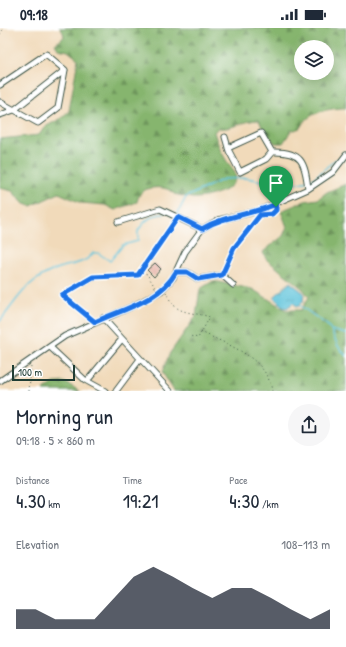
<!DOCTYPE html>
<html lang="en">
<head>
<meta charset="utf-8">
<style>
	:root { --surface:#fff; --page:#f6f6f7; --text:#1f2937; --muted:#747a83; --accent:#111827 }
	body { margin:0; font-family:"Patrick Hand",sans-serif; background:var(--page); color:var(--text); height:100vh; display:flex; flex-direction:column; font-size:15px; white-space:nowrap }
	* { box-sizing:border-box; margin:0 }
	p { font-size:13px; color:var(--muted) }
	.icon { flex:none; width:22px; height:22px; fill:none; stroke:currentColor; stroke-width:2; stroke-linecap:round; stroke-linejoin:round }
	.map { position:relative; height:363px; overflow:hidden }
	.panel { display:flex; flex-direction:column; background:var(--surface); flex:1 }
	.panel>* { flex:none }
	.controls { position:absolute; left:294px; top:12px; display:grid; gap:8px }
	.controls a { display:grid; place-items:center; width:40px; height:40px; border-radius:50%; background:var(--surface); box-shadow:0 4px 16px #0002; font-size:20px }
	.scale { position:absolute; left:12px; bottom:10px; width:63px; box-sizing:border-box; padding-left:4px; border:2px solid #1f3d34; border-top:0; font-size:11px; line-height:14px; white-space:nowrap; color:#1f3d34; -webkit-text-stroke:3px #fff; paint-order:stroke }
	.pin { position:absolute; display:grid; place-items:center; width:34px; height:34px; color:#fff; margin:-41px -17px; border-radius:50% 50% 50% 0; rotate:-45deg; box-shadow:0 0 4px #0007 }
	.pin .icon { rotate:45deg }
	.round { display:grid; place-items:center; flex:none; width:42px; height:42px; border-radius:21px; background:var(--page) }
	.head { display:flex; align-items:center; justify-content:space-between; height:68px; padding:0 16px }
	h1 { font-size:22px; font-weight:600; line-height:30px }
	.stats { display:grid; grid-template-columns:repeat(3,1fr); gap:6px; height:68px; padding:4px 16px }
	.stats div { display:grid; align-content:center }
	.stats b { font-size:20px; font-weight:600 }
	.stats small { font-size:11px; font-weight:400 }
	.stats p { font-size:11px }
	.chart { height:112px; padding:8px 16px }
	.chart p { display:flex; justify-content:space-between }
	.chart svg { width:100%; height:72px; margin-top:4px; fill:var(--accent); opacity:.7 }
	.status { display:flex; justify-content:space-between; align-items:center; height:28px; padding:0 20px; background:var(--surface); direction:ltr }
	.status svg { height:11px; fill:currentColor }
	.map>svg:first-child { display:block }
	.forest { fill:url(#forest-firs); stroke:#527951; fill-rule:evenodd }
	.water { fill:url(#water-ripples); stroke:#3e8087 }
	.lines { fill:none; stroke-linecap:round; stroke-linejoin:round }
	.stream { stroke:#5dc3da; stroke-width:1.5 }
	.building { fill:#e3aa9c }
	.minor-casing { stroke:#3e5548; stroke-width:7 }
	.path { stroke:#3e5548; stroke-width:1; stroke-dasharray:1 3; stroke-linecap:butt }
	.minor { stroke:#fff; stroke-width:5 }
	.route-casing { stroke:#fff; stroke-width:8 }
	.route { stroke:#1a73e8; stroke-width:5 }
</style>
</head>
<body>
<div class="status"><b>09:18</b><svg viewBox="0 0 49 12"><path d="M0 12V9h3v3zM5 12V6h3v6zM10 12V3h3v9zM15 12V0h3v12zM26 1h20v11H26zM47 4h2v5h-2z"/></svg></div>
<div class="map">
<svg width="346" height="363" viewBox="0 0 346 363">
	<defs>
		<pattern id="forest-firs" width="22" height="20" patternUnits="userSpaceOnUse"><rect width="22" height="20" fill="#86b56e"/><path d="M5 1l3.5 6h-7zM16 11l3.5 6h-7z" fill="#6d945b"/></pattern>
		<pattern id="water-ripples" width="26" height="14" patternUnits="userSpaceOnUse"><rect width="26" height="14" fill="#5dc3da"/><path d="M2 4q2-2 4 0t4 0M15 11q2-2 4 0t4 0" fill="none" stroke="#4ca0b2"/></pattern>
	</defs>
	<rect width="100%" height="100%" fill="#fff"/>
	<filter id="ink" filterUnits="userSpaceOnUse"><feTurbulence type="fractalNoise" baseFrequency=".025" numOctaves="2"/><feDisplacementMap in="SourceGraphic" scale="8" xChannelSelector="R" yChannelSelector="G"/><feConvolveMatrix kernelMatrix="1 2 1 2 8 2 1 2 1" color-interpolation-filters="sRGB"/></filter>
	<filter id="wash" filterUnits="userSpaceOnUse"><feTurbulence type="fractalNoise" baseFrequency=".012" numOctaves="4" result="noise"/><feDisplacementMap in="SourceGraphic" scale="16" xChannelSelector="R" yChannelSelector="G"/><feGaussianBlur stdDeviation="0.9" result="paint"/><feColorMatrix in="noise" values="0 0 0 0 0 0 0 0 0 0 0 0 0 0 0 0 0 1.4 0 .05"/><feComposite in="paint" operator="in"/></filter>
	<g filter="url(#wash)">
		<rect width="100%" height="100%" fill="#f1daba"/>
		<!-- forest -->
		<path class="forest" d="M59,0H346V80C329,80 308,84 300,100L291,103L283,115H275L265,106L259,92C243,92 233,102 218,100L214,104C217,114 221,124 226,132C229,137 233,140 235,145C241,162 204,171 192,170C186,169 180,167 174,166C169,158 151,158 143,163C139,166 138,170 137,174L115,182L105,177L81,175L59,165L31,178L24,176L12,163L0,160V111L39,107L45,99L60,91L69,83L78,31L68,23L58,21L55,16L64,9L63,4ZM301,19H327V45H301Z
			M346,156V363H174L162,344L170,325L196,288L200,261L213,253L252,261L286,282H301L309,269L303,261L266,231L263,224L283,208L287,199L281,183L305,173L318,171L327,164Z
			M64,354L80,363H43L54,355Z"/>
		<!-- water -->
		<path class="water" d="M290,254L304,265L303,274L298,279L293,275L287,280L283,279L274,269Z"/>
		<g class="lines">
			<!-- stream -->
			<path class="stream" d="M177,187L186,169L224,151L247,150L262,153L300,155L312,152L335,132L342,131
				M298,276L327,297L331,302L346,306
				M0,293C21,267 25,253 59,240C70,236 86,236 93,225H98L110,233L123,217L138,213V203C144,193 153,186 164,186
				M331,302L338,318L346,328"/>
		</g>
		<g id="blocks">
			<!-- building -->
			<path class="building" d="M155,235L161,241L154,249L147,242Z"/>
		</g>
	</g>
	<g filter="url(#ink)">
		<use href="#blocks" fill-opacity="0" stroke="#3e5548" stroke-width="1"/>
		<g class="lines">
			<defs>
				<path id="minor" d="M0,57L46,26L65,42L58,80L38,95L0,74
					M0,87L14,82L65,42
					M225,109L229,123L240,144L266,131L272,124C302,123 305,134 308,161
					M228,120L261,105L272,124
					M118,194L160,181L202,201
					M176,244H187L198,251L222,247L233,257
					M103,290L170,363
					M50,319L85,352L105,363
					M0,353L65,308L131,279L161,263L173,250L185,224L202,201L218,192L258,183L308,161L333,144L346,127
					M87,353L122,311
					M116,363L140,331"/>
			</defs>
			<!-- minor casing -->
			<use href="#minor" class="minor-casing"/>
			<!-- path -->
			<path class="path" d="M0,6L4,0
				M224,243L234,220L252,200L256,191L260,187L272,186L276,181
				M142,244L147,246L156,261
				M166,264C168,268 170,273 173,276C180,286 199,285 210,289L198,310L190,308
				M93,291L83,286L62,267L64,265L93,249L138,247L175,193
				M201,304C228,317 267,329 272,363
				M29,363L31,337"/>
			<!-- minor -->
			<use href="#minor" class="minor"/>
		</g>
	</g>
	<g class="lines" filter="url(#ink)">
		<defs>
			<path id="route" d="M276,176V182L272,186L260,187L234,220L222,247L198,251L187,244H176C160,273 123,281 95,294L62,267L93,249L138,247L178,189L202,201C225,187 252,187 276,176Z"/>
		</defs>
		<!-- route casing -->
		<use href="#route" class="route-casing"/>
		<!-- route -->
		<use href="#route" class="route"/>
	</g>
</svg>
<div class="controls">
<a><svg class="icon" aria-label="layers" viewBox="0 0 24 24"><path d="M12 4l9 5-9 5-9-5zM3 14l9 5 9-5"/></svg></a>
</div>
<div class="scale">100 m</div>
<div class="pin" style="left:276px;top:179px;background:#1e9e55"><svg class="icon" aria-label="arrive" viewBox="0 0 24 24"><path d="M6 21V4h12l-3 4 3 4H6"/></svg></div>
</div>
<section class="panel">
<div class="head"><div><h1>Morning run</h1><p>09:18 · 5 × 860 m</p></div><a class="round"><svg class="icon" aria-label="share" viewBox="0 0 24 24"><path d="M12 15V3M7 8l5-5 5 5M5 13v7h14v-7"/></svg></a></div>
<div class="stats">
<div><p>Distance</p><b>4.30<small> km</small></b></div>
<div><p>Time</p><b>19:21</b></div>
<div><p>Pace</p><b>4:30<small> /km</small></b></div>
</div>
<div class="chart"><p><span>Elevation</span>108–113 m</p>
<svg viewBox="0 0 160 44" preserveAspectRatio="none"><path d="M0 44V32L10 32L20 38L30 38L40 38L50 25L60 12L70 6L80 12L90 19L100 25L110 19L120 19L130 25L140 32L150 38L160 32V44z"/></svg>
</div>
</section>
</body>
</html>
